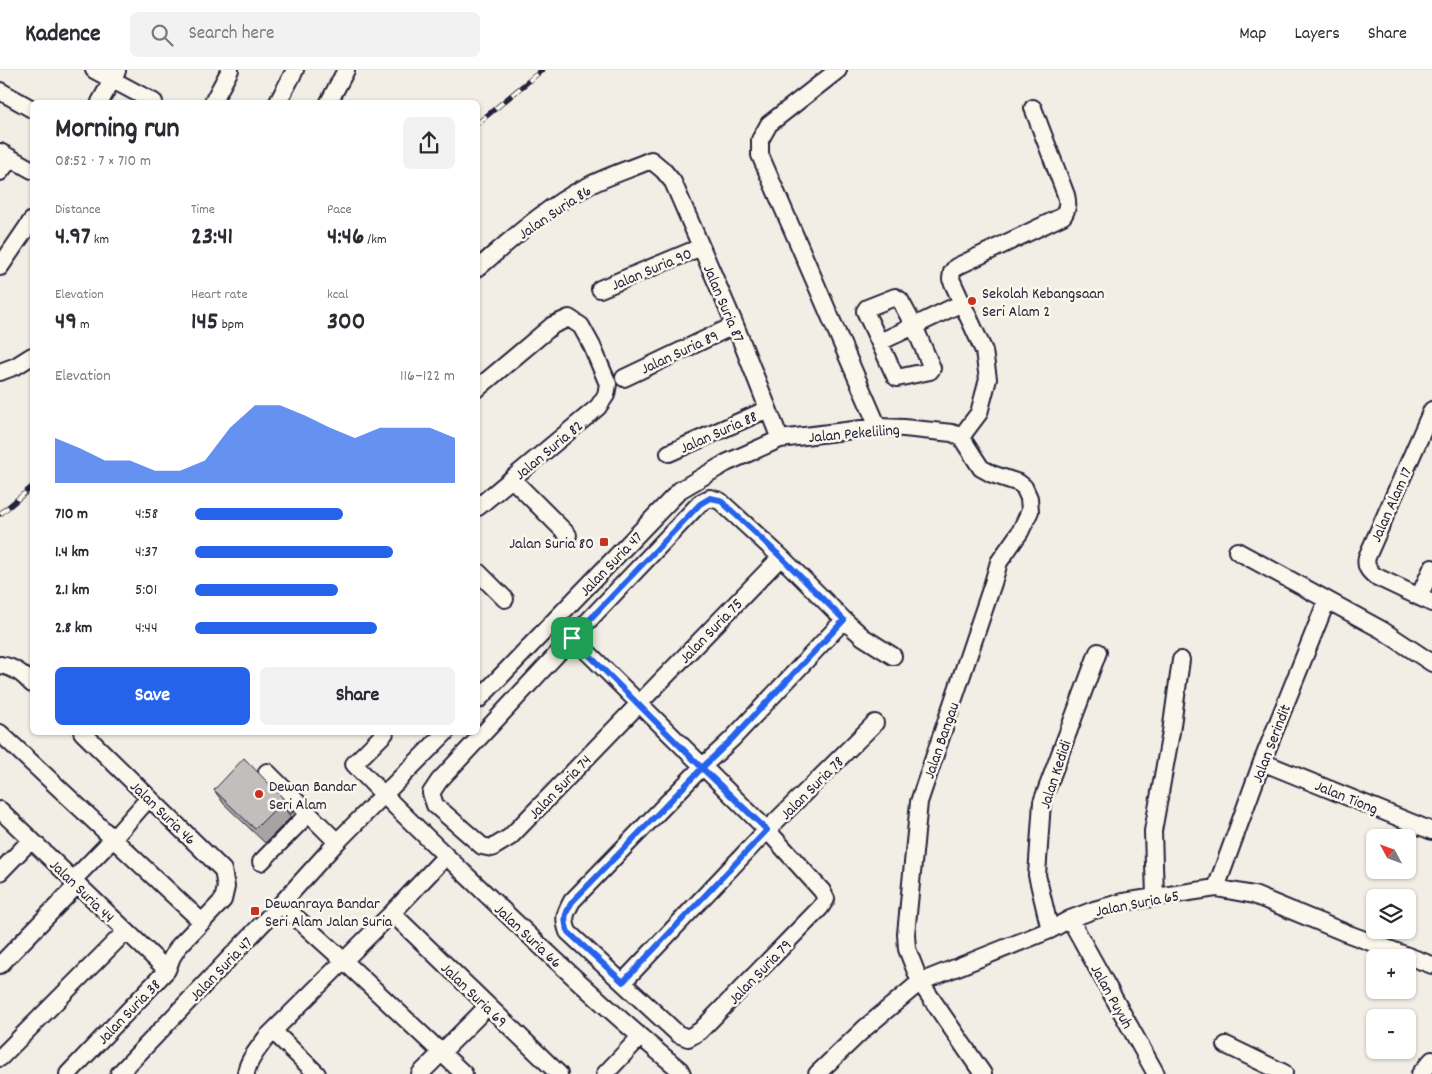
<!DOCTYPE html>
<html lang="en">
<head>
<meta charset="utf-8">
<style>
	:root { --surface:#fff; --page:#f2f2f3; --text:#2b2b33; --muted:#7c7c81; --line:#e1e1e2; --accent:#2563eb }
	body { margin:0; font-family:Dekko,sans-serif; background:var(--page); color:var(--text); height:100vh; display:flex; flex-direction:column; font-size:19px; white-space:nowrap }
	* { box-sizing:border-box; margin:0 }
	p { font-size:16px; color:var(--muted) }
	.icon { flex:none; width:28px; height:28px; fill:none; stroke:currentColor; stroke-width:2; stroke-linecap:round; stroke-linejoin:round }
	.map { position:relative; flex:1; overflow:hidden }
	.panel { position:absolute; left:30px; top:30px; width:450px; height:635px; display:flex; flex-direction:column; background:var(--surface); border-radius:8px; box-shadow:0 1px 4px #0004 }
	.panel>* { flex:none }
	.needle { width:32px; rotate:311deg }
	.buttons { position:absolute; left:1366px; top:759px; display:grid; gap:10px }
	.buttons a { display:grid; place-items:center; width:50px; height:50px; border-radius:8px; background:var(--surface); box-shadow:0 1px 4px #0004; font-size:25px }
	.pin { position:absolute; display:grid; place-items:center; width:42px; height:42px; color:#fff; margin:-21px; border-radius:10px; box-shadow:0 2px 8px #0006 }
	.round { display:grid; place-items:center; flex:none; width:52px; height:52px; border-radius:8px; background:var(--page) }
	.summary { display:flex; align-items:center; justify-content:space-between; height:85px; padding:0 25px }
	h1 { font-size:28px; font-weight:700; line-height:38px }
	.metrics { display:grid; grid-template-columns:repeat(3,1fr); gap:8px; height:85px; padding:5px 25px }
	.metrics div { display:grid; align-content:center }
	.metrics b { font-size:25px; font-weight:700 }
	.metrics small { font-size:14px; font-weight:400 }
	.metrics p { font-size:14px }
	.chart { height:140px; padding:10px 25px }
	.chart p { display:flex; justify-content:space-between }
	.chart svg { width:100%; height:90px; margin-top:5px; fill:var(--accent); opacity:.7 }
	.button { display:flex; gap:10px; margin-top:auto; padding:10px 25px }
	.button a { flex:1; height:58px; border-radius:8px; background:var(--accent); color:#fff; font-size:20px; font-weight:700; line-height:58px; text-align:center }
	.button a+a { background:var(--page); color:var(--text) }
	ul { padding:0 25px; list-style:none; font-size:16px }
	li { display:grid; grid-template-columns:80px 60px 1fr; align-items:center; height:38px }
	li i { height:12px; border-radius:6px; background:var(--accent) }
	header { display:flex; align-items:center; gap:30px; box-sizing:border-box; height:70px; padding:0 25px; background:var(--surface); border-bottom:1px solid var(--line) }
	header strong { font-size:24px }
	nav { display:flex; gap:28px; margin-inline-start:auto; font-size:18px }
	.search { width:350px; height:45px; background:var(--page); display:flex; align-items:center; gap:12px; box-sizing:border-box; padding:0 18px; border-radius:8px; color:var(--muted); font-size:19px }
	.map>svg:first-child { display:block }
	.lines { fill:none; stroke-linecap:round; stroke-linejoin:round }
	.minor-casing { stroke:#22223b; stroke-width:20 }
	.minor { stroke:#fbf7ec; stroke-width:16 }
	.rail-casing { stroke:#22223b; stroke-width:5.5 }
	.rail { stroke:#fbf7ec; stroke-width:4; stroke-dasharray:11; stroke-linecap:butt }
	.wall { fill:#a7a3a3; stroke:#22223b }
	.shaded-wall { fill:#888585; stroke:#22223b }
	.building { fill:#c2bebe; stroke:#22223b }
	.route-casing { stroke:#fff; stroke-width:10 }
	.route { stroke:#2563eb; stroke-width:6 }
	.poi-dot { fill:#c8321e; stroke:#fbf7ec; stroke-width:2 }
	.labels { text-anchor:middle; stroke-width:5; stroke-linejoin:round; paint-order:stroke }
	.street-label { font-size:16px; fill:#22223b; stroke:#fbf7ec }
	.poi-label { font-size:16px; fill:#22223b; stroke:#fbf7ec; text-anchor:start }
</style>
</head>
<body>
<header>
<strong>Kadence</strong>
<div class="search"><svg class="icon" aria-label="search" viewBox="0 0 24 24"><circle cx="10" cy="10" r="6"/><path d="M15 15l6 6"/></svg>Search here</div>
<nav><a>Map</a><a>Layers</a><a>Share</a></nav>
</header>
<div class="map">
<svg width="1432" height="1004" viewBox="0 0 1432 1004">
	<rect width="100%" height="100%" fill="#f2eee5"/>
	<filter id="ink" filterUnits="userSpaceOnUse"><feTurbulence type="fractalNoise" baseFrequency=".02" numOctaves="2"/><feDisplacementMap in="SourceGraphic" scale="10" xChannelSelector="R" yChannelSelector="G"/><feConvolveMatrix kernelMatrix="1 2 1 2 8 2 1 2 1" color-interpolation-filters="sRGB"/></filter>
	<g filter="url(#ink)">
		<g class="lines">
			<defs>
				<path id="minor" d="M94,0L154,32
					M838,0L769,54L760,70V85L878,357
					M0,21L32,39
					M100,32L117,1
					M213,32L230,0
					M278,32L295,0
					M329,32L346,0
					M0,82L32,100
					M0,102L11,88
					M0,197L32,150
					M478,198C512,169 546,137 586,117C607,106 630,99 651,90L663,100L673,112L735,255L780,369
					M600,219L701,177
					M880,272L914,256L932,298L930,301L897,308L895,306L865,241L867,238L895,227L900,230L914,256L962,233
					M0,302L16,296L32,286
					M624,308L735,255
					M478,318L553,255L569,248L581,256L592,276L608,314L606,325L598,337L478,437
					M1432,340L1367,487C1365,496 1368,500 1375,506L1432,533
					M961,367L979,343L988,309L984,281L951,209L952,202L956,197L1063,146C1068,138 1068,133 1066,125L1033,38
					M669,383L768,339
					M512,409L568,465
					M1237,481L1382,560L1432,593
					M781,487L510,767L492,778L482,776L435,735L431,723L439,711L572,568L700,433L710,428L720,431L781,487L844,550L863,567L893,586
					M478,502L505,529
					M1419,527L1432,498
					M555,550L767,760L822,821L826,829L820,838L700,961L688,968L678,964L568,862C563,848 565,844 572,831L702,697L732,669L844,550
					M0,595C14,597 23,604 32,614
					M478,630L680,420L726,393L780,369L878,357L904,358L952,363L961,367L981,398L992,404L1019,413L1024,417L1029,428L1030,441L1020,462L999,492L993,513L919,732L906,864L907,879L920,912L983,1004
					M0,663L202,852
					M385,663L354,694C396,739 441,781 486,824C549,885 613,945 680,1000L682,1004
					M1262,692L1432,761
					M267,702L337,772
					M0,740L167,900
					M261,792L308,744
					M0,802L31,770
					M73,810L113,769L149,728
					M1216,818L1262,692L1327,530
					M1155,827L1153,761L1171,662L1181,590
					M281,834L344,891L464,1004
					M392,843L559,1004
					M1070,849L1156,1004
					M1050,860L1037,805L1042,732L1098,582
					M0,895L77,815
					M623,912L767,760L875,653
					M273,961L317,1004
					M1226,975L1284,1003
					M0,988L126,861
					M68,1004L167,900L172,887L179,876L223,830L226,817L223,800L82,662
					M119,1004L281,834L337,772L446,662
					M246,1004C247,991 259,978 266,968L392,843L446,786
					M420,1004L488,936
					M605,1004L640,967
					M817,1004L865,958L920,912L1050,860L1070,849L1094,840L1123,832L1216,818L1254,825L1346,863L1432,895
					M1420,1004L1432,990"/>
			</defs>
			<!-- minor casing -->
			<use href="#minor" class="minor-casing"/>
			<!-- minor -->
			<use href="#minor" class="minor"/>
			<defs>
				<path id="rail" d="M478,53L542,0
					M0,444L32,417"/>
			</defs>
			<!-- rail casing -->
			<use href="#rail" class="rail-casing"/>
			<!-- rail -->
			<use href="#rail" class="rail"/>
		</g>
		<!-- wall -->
		<path class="wall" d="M214,720L283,728L293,742L290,746L291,747L265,773L224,734Z"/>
		<!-- shaded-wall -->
		<path class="shaded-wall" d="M283,728L293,742L290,746L280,732Z"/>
		<!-- building -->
		<path class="building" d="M244,688L283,728L280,732L281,733L255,759L214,720Z"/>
	</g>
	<g class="lines" filter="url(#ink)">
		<defs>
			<path id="route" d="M572,568L702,698L572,832C565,844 563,848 568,862L623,912L767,760L702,698L732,669L844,550L781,487L720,430L710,428L700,434L572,568"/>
		</defs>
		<!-- route casing -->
		<use href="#route" class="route-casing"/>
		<!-- route -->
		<use href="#route" class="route"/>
	</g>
	<!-- markers -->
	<g class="poi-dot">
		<circle cx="972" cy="231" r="5"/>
		<rect x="599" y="467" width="10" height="10" rx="2.5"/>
		<circle cx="259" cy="724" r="5"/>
		<rect x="250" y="836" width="10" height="10" rx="2.5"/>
	</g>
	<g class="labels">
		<!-- street labels -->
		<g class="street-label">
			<text transform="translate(554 141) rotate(-34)" y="6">Jalan Suria 86</text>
			<text transform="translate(651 198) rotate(-23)" y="6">Jalan Suria 90</text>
			<text transform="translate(725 233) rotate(67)" y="6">Jalan Suria 87</text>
			<text transform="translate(679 281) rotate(-25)" y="6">Jalan Suria 89</text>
			<text transform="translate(718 361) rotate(-24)" y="6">Jalan Suria 88</text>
			<text transform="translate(854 362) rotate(-5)" y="6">Jalan Pekeliling</text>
			<text transform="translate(548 379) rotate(-40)" y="6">Jalan Suria 82</text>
			<text transform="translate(1390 434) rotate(-66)" y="6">Jalan Alam 17</text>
			<text transform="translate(610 493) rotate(-46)" y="6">Jalan Suria 47</text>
			<text transform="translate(710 560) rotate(-46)" y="6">Jalan Suria 75</text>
			<text transform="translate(940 670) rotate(-71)" y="6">Jalan Bangau</text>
			<text transform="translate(1270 673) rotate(-69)" y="6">Jalan Serindit</text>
			<text transform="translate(1054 704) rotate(-72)" y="6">Jalan Kedidi</text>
			<text transform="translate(559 716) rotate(-46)" y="6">Jalan Suria 74</text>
			<text transform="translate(811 717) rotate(-45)" y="6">Jalan Suria 78</text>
			<text transform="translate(1347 726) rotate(22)" y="6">Jalan Tiong</text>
			<text transform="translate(164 742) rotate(44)" y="6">Jalan Suria 46</text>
			<text transform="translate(83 820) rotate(44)" y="6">Jalan Suria 44</text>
			<text transform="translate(1137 832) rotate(-11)" y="6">Jalan Suria 65</text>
			<text transform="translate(529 865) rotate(43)" y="6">Jalan Suria 66</text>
			<text transform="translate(220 898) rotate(-46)" y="6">Jalan Suria 47</text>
			<text transform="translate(759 901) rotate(-46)" y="6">Jalan Suria 79</text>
			<text transform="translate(475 924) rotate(44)" y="6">Jalan Suria 69</text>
			<text transform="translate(1113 926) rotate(61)" y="6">Jalan Puyuh</text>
			<text transform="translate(128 941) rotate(-46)" y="6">Jalan Suria 38</text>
		</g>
		<!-- poi labels -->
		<g class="poi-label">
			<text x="982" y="228">Sekolah Kebangsaan<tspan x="982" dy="18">Seri Alam 2</tspan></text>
			<text x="594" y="478" text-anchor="end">Jalan Suria 80</text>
			<text x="269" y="721">Dewan Bandar<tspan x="269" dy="18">Seri Alam</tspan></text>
			<text x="265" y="838">Dewanraya Bandar<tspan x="265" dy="18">Seri Alam Jalan Suria</tspan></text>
		</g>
	</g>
</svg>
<div class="buttons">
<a><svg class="needle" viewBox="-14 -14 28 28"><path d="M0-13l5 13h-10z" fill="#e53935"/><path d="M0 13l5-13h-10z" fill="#7c7c81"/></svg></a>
<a><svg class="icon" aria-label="layers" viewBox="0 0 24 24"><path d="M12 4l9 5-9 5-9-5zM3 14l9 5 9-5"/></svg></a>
<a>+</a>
<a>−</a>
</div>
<div class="pin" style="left:572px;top:568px;background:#1e9e55"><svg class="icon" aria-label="arrive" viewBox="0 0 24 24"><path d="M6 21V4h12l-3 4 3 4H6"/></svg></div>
<section class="panel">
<div class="summary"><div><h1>Morning run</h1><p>08:52 · 7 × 710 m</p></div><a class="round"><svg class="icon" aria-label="share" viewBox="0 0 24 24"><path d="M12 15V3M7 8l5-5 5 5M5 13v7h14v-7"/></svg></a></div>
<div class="metrics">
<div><p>Distance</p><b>4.97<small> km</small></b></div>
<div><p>Time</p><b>23:41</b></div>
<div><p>Pace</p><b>4:46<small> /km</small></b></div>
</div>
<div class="metrics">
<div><p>Elevation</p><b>49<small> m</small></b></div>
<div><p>Heart rate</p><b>145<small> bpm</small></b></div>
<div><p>kcal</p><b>300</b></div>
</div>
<div class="chart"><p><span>Elevation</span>116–122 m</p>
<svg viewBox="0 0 160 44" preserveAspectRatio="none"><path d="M0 44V22L10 27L20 33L30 33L40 38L50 38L60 33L70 17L80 6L90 6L100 11L110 17L120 22L130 17L140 17L150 17L160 22V44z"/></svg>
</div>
<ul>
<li><b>710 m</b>4:58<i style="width:57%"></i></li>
<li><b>1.4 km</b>4:37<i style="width:76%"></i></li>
<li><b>2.1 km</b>5:01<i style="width:55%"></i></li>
<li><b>2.8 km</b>4:44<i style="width:70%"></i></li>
</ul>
<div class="button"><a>Save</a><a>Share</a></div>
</section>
</div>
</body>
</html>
